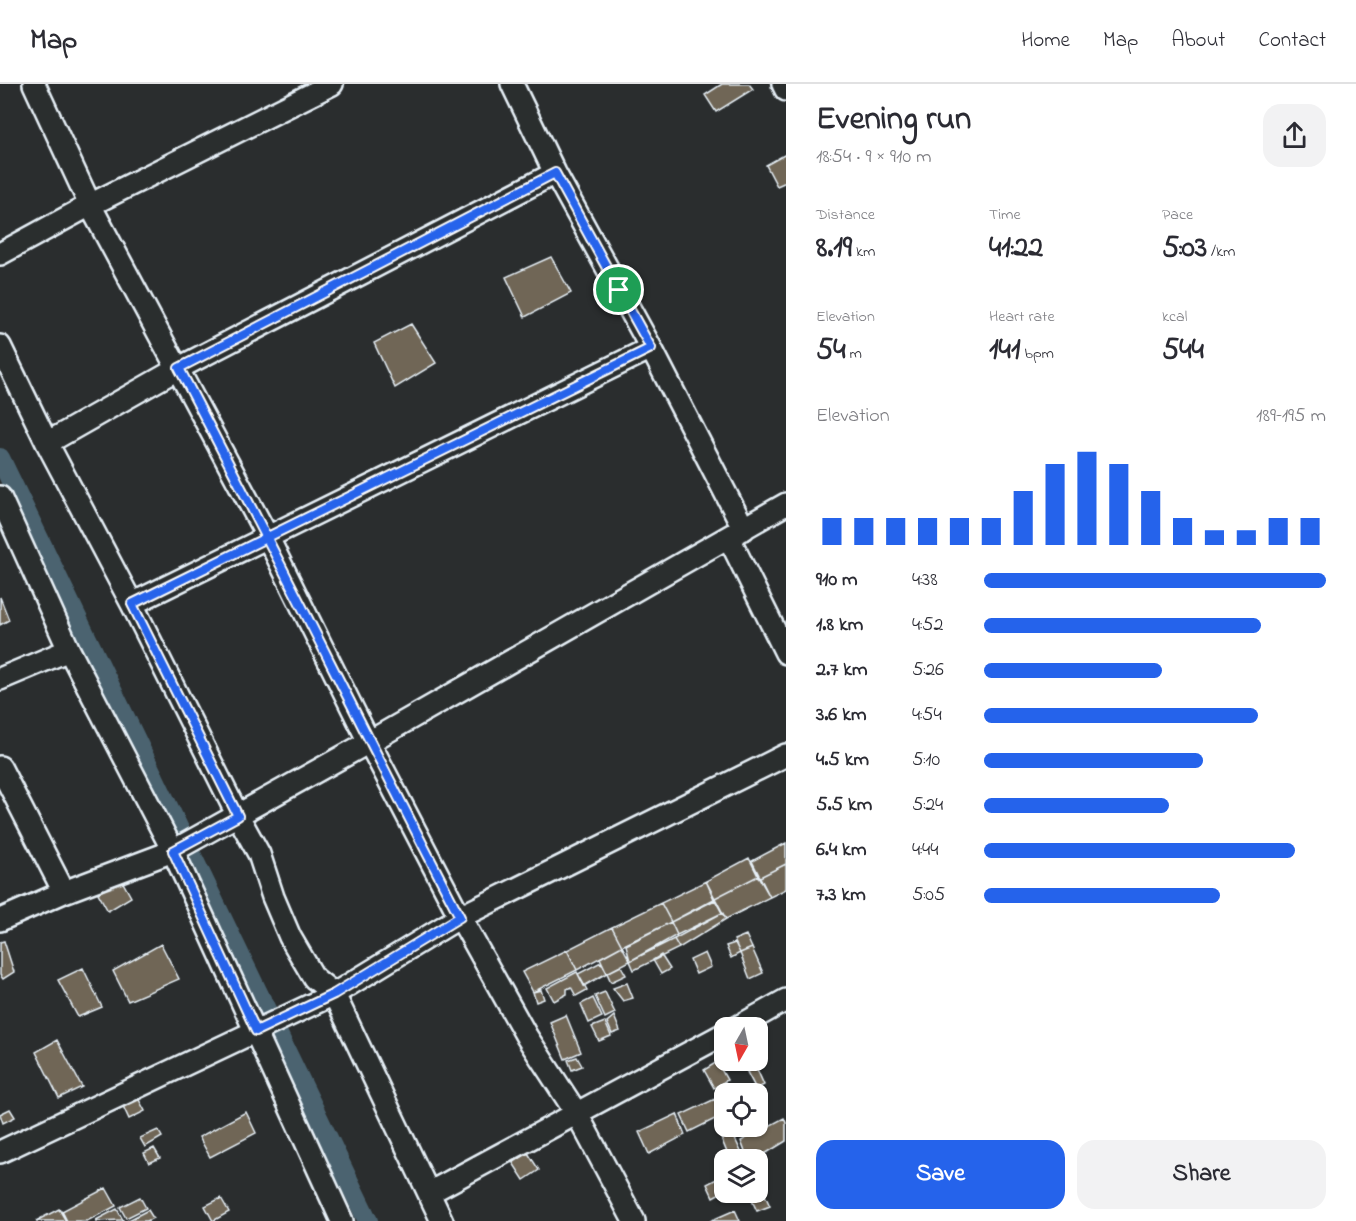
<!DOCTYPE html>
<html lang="en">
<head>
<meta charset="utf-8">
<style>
	:root { --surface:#fff; --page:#f2f2f3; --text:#2b2b33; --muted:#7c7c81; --line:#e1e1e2; --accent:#2563eb }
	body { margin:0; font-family:"Indie Flower",sans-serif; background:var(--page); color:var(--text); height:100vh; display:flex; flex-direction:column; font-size:22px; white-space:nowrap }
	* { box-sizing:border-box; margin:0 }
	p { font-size:20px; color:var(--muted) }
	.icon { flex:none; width:33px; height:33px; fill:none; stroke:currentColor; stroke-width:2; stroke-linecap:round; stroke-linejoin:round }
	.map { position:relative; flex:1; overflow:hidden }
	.sheet { display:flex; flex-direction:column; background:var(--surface); width:570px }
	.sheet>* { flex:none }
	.needle { width:39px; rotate:189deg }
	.controls { position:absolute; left:714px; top:933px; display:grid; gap:12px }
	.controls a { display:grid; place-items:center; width:54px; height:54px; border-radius:12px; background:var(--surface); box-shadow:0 2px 4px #0004; font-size:30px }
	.pin { position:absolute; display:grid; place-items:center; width:51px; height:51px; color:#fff; margin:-26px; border:3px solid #fff; border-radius:50%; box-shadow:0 2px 6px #0007 }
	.round { display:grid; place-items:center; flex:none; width:63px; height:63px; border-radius:18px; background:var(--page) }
	.headline { display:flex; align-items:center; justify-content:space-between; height:102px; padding:0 30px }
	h1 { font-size:33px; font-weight:700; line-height:45px }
	.stats { display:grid; grid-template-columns:repeat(3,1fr); gap:9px; height:102px; padding:6px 30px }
	.stats div { display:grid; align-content:center }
	.stats b { font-size:30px; font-weight:700 }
	.stats small { font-size:16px; font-weight:400 }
	.stats p { font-size:16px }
	.chart { height:168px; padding:12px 30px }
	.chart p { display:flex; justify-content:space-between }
	.chart svg { width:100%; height:108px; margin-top:6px; stroke:var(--accent); stroke-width:6 }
	.button { display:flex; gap:12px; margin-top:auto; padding:12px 30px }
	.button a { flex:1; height:69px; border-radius:18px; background:var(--accent); color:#fff; font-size:24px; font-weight:700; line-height:69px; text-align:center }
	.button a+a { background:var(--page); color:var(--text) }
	ul { padding:0 30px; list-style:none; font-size:20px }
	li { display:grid; grid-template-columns:96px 72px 1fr; align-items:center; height:45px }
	li i { height:15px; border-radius:8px; background:var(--accent) }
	header { display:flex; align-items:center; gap:36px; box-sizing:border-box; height:84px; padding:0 30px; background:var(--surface); border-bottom:2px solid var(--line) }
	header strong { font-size:28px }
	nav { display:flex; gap:33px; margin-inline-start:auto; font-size:21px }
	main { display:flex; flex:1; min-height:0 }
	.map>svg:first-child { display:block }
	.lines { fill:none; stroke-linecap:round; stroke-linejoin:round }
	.canal { stroke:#4b636f; stroke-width:20 }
	.building { fill:#6f6657; stroke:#e8f1f8; stroke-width:1.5 }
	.minor-casing { stroke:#e8f1f8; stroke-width:26 }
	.minor { stroke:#2a2d2e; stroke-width:21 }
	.route-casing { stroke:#fff; stroke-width:12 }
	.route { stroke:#2563eb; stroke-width:8 }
</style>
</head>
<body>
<header>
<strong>Map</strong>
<nav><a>Home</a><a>Map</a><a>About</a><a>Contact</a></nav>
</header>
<main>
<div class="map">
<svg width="786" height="1137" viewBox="0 0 786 1137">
	<rect width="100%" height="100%" fill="#2a2d2e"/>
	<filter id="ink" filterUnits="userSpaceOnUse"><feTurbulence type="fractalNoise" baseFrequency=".0167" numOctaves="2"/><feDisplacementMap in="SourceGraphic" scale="12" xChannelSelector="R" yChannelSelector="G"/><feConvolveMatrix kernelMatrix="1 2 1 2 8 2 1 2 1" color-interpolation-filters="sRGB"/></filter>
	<g filter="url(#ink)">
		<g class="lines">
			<!-- canal -->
			<path class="canal" d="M0,374L368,1137"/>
		</g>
		<!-- building -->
		<path class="building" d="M722,0H749L753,5L716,28L705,11Z
			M786,70V98L777,102L766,81Z
			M551,173L571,209L525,233L506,193Z
			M411,240L436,279L395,304L374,259Z
			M0,513L9,536L0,541Z
			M786,759V780L760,793L752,777Z
			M749,774L758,792L715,814L706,797Z
			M786,780V805L770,813L760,793Z
			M758,792L770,813L726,835L715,814Z
			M121,795L131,813L108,827L98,809Z
			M706,797L714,815L671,838L661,819Z
			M715,816L722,829L677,851L671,838Z
			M661,819L671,838L622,862L612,843Z
			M722,829L726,835L679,864L674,855Z
			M671,838L677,851L630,877L626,861Z
			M612,843L622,862L577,886L567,866Z
			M746,851L752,864L740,869L734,856Z
			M674,855L679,864L634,886L630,877Z
			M4,857L14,888L3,895L0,891V858Z
			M735,859L740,869L731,874L726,862Z
			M161,860L179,895L128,917L113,887Z
			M622,862L630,877L607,889L600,874Z
			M752,864L763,889L750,895L740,869Z
			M567,866L577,886L533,908L522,888Z
			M705,869L711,883L696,890L690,876Z
			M661,871L670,885L661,890L653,876Z
			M601,878L607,889L584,902L578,890Z
			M621,882L626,891L611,898L607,889Z
			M83,884L102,923L78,933L58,896Z
			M577,888L587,906L576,912L571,903L567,905V910L554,917L547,904Z
			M627,899L633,914L623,917L613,904Z
			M541,906L544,915L536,918L533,908Z
			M605,908L615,929L605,934L595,912Z
			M593,914L602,933L589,939L581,920Z
			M566,931L581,968L565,975L550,938Z
			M614,932L620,947L612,950L607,938Z
			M605,938L611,952L599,957L592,943Z
			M57,956L82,1003L59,1014L36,968Z
			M577,973L582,982L572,986L568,976Z
			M717,978L727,996L714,1004L704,986Z
			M756,983L764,1001L756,1005L747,988Z
			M138,1014L145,1027L129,1035L123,1022Z
			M715,1015L723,1031L689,1048L681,1031Z
			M10,1025L15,1033L3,1039L0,1030Z
			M246,1028L256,1049L210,1073L199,1053Z
			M677,1030L685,1051L649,1070L639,1048Z
			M784,1034L786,1039V1057L755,1076H748L741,1057Z
			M724,1036V1042H729L744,1074L742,1076H730L715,1039Z
			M158,1046L162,1053L145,1063L140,1054Z
			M154,1064L160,1074L149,1079L144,1069Z
			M528,1069L539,1086L524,1096L513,1079Z
			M724,1091V1107L713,1113L707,1100Z
			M758,1096L770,1122L757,1127L748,1108H758Z
			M106,1104L116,1122L87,1137H67L62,1127Z
			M140,1113L146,1124L126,1134L120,1123Z
			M221,1114L229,1128L213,1137L205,1122Z
			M59,1125L66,1137H36Z
			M117,1125L123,1136L96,1137V1136Z
			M148,1126L153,1134L147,1137H127Z
			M735,1126L740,1137H710Z"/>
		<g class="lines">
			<defs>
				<path id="minor" d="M34,0L90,121L267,452L369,658L460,833L527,953L577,1030L634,1137
					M512,0L555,89L651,264L744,445
					M783,0L786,6
					M0,170L90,121L332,0
					M0,262L47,359L132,520L238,732L259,770L273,813L290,853L314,894L334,910L442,1137
					M47,359L179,284L555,89
					M0,413L69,566L173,767L342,1137
					M729,454L786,569
					M132,520L651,264
					M0,595L69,566
					M0,683L64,808
					M0,836L64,808L173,767L369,658L786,420
					M736,944L786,916
					M0,1068L334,910L460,833L786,671
					M429,1109L724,950"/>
			</defs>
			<!-- minor casing -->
			<use href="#minor" class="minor-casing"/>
			<!-- minor -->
			<use href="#minor" class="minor"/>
		</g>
	</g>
	<g class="lines" filter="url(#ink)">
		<defs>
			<path id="route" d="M619,206L651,264L132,520L238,732L173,767L256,947L334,910L460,833C365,650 275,466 179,284L555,89L619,206"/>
		</defs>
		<!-- route casing -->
		<use href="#route" class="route-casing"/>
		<!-- route -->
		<use href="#route" class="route"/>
	</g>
</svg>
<div class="controls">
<a><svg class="needle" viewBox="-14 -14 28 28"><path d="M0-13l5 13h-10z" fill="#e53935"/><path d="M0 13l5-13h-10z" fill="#7c7c81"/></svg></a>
<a><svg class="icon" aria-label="locate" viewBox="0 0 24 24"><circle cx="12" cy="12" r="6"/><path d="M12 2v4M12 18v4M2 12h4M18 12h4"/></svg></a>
<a><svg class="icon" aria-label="layers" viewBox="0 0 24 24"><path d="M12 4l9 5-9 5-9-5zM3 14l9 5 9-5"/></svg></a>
</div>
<div class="pin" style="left:619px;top:206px;background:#1e9e55"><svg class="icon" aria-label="arrive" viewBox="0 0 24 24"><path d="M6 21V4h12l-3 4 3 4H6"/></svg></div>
</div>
<section class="sheet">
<div class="headline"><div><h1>Evening run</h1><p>18:54 · 9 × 910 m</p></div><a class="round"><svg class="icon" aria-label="share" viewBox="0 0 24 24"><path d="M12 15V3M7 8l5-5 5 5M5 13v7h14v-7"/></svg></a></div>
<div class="stats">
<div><p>Distance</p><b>8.19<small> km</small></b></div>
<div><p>Time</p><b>41:22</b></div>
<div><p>Pace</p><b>5:03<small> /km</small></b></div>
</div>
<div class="stats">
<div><p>Elevation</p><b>54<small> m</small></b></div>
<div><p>Heart rate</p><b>141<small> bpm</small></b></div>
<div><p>kcal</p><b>544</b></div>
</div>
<div class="chart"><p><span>Elevation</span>189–195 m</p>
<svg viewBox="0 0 160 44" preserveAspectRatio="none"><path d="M5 44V33M15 44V33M25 44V33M35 44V33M45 44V33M55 44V33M65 44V22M75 44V11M85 44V6M95 44V11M105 44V22M115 44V33M125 44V38M135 44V38M145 44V33M155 44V33"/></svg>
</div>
<ul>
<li><b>910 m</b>4:38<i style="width:100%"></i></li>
<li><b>1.8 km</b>4:52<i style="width:81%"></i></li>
<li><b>2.7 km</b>5:26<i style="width:52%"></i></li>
<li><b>3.6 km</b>4:54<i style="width:80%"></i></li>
<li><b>4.5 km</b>5:10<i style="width:64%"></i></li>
<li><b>5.5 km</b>5:24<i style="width:54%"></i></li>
<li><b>6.4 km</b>4:44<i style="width:91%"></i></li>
<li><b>7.3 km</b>5:05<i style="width:69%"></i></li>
</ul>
<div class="button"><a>Save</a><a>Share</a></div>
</section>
</main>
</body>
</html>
